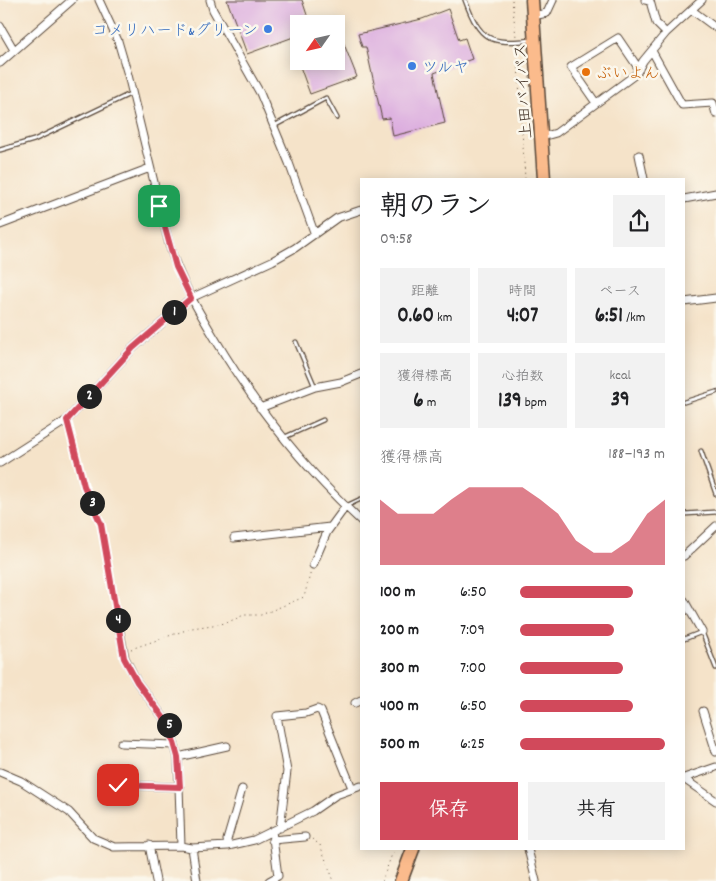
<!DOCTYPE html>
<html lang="ja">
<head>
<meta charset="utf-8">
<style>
	:root { --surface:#fff; --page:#f2f2f2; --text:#202124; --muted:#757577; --accent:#d1495b }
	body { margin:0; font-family:Dekko,"Klee One",sans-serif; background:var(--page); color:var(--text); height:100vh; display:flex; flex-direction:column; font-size:19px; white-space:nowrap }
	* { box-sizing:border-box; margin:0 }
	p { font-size:16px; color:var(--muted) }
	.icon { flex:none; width:28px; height:28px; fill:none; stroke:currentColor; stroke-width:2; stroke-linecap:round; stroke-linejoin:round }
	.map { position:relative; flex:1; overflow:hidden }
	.panel { position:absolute; left:360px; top:178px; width:325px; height:672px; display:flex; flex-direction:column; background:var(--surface); border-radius:0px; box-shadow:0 2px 12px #0003 }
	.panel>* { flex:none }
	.needle { width:32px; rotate:236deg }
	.controls { position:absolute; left:290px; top:15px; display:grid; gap:10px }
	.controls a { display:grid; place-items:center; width:55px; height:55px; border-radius:0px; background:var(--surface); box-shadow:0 2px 12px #0003; font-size:25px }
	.pin { position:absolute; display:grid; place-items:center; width:42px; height:42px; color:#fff; margin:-21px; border-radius:10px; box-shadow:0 2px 8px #0006 }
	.km { position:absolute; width:25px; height:25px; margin:-12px; border-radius:50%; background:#222; color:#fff; font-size:14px; line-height:25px; text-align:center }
	.round { display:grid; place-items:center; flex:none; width:52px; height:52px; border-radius:0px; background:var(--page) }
	.head { display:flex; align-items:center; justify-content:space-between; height:85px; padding:0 20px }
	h1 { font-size:28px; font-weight:700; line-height:38px }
	.stats { display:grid; grid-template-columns:repeat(3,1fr); gap:8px; height:85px; padding:5px 20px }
	.stats div { display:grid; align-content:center; border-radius:0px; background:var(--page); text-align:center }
	.stats b { font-size:21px; font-weight:700 }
	.stats small { font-size:14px; font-weight:400 }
	.stats p { font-size:14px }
	.chart { height:140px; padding:10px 20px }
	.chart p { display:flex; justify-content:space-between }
	.chart svg { width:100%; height:90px; margin-top:5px; fill:var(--accent); opacity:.7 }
	.primary-button { display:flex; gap:10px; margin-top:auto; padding:10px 20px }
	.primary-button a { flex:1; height:58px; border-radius:0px; background:var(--accent); color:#fff; font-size:20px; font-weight:700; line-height:58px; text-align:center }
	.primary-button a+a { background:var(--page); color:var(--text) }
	ul { padding:0 20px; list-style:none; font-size:16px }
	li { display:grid; grid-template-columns:80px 60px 1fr; align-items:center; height:38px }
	li i { height:12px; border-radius:6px; background:var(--accent) }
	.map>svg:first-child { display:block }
	.building { fill:#dcaddf }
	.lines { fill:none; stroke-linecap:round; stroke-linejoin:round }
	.lane-casing { stroke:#574638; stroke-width:5.5 }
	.street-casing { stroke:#574638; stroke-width:9 }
	.highway-casing { stroke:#574638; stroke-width:15 }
	.path { stroke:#574638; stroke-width:1; stroke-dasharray:1 4; stroke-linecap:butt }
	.lane { stroke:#fff; stroke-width:3 }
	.street { stroke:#fff; stroke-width:7 }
	.highway { stroke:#fbbb8c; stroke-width:12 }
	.route-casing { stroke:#fff; stroke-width:10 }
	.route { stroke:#d1495b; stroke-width:6 }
	.shop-dot { fill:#3f7fe0; stroke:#fbf7ec; stroke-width:2 }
	.food-dot { fill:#e8710a; stroke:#fbf7ec; stroke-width:2 }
	.labels { text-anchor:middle; stroke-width:5; stroke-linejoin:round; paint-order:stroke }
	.shop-label { font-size:16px; fill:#366cbe; stroke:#fbf7ec; text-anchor:end }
	.food-label { font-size:16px; fill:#c56008; stroke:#fbf7ec; text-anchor:start }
	.street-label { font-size:16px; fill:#3b2a1e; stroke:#fbf7ec }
</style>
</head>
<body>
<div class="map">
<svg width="716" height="881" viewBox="0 0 716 881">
	<rect width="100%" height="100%" fill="#fbf7ec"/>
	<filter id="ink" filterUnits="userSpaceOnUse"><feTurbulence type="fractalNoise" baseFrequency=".02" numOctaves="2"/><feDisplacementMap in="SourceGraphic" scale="10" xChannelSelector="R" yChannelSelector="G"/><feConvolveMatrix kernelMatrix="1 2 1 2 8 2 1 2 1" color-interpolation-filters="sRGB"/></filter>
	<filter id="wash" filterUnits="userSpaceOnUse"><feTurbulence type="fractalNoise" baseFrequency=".0096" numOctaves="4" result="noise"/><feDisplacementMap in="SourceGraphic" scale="20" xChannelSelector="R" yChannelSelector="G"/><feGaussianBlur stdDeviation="1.12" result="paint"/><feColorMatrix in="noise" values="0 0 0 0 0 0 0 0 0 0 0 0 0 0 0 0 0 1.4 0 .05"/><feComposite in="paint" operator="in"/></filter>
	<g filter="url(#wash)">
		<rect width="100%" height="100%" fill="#f5e3c9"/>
		<g id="blocks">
			<!-- building -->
			<path class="building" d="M227,0H302L310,24H299V35L247,54Z
				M448,9L459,40L465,38L472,59L434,73L445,123L393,136L390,118L382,119L366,47H362L358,34L422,19Z
				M342,39L357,77L310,94L298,61H336V41Z"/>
		</g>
	</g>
	<g filter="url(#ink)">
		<use href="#blocks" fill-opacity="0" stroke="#574638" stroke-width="1"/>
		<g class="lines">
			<defs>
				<path id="lane" d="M465,0C480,40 489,45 532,40
					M274,126L326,98L337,118
					M0,150L34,140L132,93
					M296,342L315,387
					M684,402L716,392
					M285,437L323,420
					M701,451L716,494
					M346,506L361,499
					M684,514L716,512
					M684,639L702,632L716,668"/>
				<path id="street" d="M99,0L118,41L128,75L169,244C179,278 196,307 214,337C254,405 303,467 361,521
					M210,0L213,10L260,93L289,163L314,232
					M645,0L650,1L656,23L666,33
					M693,11L716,28
					M533,16L547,13L553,0
					M0,26L14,50
					M652,51L682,105L713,103L716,114
					M0,63L72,0
					M596,103L571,67L618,38L639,69
					M542,137L556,133L636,74L643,61L666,33L702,0
					M639,155L644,179
					M684,199L716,193
					M0,225L150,168
					M684,302L716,298
					M260,408L315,387L341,382L361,374
					M0,463L67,420L133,348L191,298L272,261L295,248L337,218L361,210
					M234,538L330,527
					M684,556L716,526
					M313,565L327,532L346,506
					M684,600L702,632
					M117,616L125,658L137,682L169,725L178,757L181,846
					M355,703L361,700
					M703,711L716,752
					M121,743L174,745
					M178,757L227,746
					M0,772L21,781L69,812L93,838L114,847L181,846L192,848L228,846L254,840L313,811L336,795L361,786
					M684,778L716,767
					M684,779L716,801
					M118,785L180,787
					M280,828L287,771L277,716L306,713L317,709L321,711L352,788
					M272,840L305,837
					M149,845L156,881
					M228,846L227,840L242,789
					M192,848L197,881
					M528,849L536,881
					M269,881L278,876L272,831"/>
				<path id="highway" d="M532,0L544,179
					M401,881L413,849"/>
			</defs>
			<!-- lane casing -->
			<use href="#lane" class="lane-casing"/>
			<!-- street casing -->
			<use href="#street" class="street-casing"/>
			<!-- highway casing -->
			<use href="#highway" class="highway-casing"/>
			<!-- path -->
			<path class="path" d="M512,0L516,37
				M517,48L525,179
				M70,428L84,486L101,524L116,608
				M131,649L192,628L226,623L244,615H261L304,597L311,571
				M312,839L320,845L334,881
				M382,881L394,849"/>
			<!-- lane -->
			<use href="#lane" class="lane"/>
			<!-- street -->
			<use href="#street" class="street"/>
			<!-- highway -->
			<use href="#highway" class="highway"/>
		</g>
	</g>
	<g class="lines" filter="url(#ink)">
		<defs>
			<path id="route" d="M118,785L180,787L178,757L169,725L137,682L124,658L101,524L84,486L67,420L133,348L191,298L176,267L159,206"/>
		</defs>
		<!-- route casing -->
		<use href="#route" class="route-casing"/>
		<!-- route -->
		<use href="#route" class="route"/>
	</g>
	<!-- markers -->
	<g class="shop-dot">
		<circle cx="268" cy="29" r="5"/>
		<circle cx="412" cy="66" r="5"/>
	</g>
	<circle class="food-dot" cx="586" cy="72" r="5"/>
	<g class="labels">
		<!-- shop labels -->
		<g class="shop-label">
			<text x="258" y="35">コメリハード&amp;グリーン</text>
			<text x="422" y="72" text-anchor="start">ツルヤ</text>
		</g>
		<!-- food labels -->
		<g class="food-label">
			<text x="596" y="78">ぶいよん</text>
		</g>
		<!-- street labels -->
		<g class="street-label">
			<text transform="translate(522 91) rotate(-94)" y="6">上田バイパス</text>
		</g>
	</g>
</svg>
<div class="controls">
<a><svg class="needle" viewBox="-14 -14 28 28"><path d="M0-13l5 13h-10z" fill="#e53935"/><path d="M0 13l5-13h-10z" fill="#757577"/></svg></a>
</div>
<div class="pin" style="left:159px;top:206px;background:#1e9e55"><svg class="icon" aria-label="arrive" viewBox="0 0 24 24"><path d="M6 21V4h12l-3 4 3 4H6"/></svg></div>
<div class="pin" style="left:118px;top:785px;background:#d93025"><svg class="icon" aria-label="check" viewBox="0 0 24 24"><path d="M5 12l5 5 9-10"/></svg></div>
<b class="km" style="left:174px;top:312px">1</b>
<b class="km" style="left:89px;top:396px">2</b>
<b class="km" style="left:92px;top:503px">3</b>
<b class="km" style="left:118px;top:620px">4</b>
<b class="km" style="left:169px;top:725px">5</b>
<section class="panel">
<div class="head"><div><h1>朝のラン</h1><p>09:58</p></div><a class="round"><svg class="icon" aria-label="share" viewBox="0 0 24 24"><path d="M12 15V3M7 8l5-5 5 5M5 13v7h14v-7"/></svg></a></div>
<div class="stats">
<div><p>距離</p><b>0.60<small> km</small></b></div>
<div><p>時間</p><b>4:07</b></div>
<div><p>ペース</p><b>6:51<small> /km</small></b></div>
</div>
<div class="stats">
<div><p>獲得標高</p><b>6<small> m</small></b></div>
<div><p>心拍数</p><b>139<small> bpm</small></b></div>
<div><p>kcal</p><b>39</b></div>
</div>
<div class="chart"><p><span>獲得標高</span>188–193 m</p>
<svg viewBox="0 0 160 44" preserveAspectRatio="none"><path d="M0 44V12L10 19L20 19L30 19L40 12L50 6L60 6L70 6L80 6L90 12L100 19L110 32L120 38L130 38L140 32L150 19L160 12V44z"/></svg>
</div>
<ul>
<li><b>100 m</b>6:50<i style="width:78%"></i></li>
<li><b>200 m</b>7:09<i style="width:65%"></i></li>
<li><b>300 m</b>7:00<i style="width:71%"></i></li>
<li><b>400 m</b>6:50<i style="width:78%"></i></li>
<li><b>500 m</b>6:25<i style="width:100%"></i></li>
</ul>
<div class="primary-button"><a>保存</a><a>共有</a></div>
</section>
</div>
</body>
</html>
